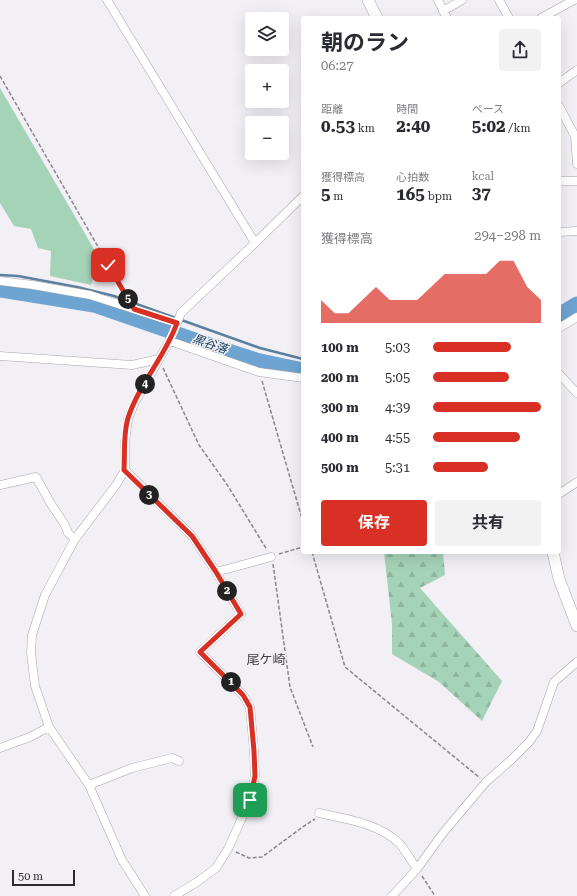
<!DOCTYPE html>
<html lang="ja">
<head>
<meta charset="utf-8">
<style>
	:root { --surface:#fff; --page:#f2f2f3; --text:#2b2b33; --muted:#7c7c81; --accent:#d93025 }
	body { margin:0; font-family:"Roboto Serif","Noto Sans JP",serif; background:var(--page); color:var(--text); height:100vh; display:flex; flex-direction:column; font-size:15px; white-space:nowrap }
	* { box-sizing:border-box; margin:0 }
	p { font-size:13px; color:var(--muted) }
	.icon { flex:none; width:22px; height:22px; fill:none; stroke:currentColor; stroke-width:2; stroke-linecap:round; stroke-linejoin:round }
	.map { position:relative; flex:1; overflow:hidden }
	.drawer { position:absolute; left:301px; top:16px; width:260px; height:538px; display:flex; flex-direction:column; background:var(--surface); border-radius:4px; box-shadow:0 4px 16px #0002 }
	.drawer>* { flex:none }
	.tools { position:absolute; left:245px; top:12px; display:grid; gap:8px }
	.tools a { display:grid; place-items:center; width:44px; height:44px; border-radius:4px; background:var(--surface); box-shadow:0 4px 16px #0002; font-size:20px }
	.scale { position:absolute; left:12px; bottom:10px; width:63px; box-sizing:border-box; padding-left:4px; border:2px solid #2d2b2e; border-top:0; font-size:11px; line-height:14px; white-space:nowrap; color:#2d2b2e; -webkit-text-stroke:3px #f2eff5; paint-order:stroke }
	.pin { position:absolute; display:grid; place-items:center; width:34px; height:34px; color:#fff; margin:-17px; border-radius:8px; box-shadow:0 2px 6px #0006 }
	.km { position:absolute; width:20px; height:20px; margin:-10px; border-radius:50%; background:#222; color:#fff; font-size:11px; line-height:20px; text-align:center }
	.round { display:grid; place-items:center; flex:none; width:42px; height:42px; border-radius:4px; background:var(--page) }
	.overview { display:flex; align-items:center; justify-content:space-between; height:68px; padding:0 20px }
	h1 { font-size:22px; font-weight:700; line-height:30px }
	.metrics { display:grid; grid-template-columns:repeat(3,1fr); gap:6px; height:68px; padding:4px 20px }
	.metrics div { display:grid; align-content:center }
	.metrics b { font-size:17px; font-weight:700 }
	.metrics small { font-size:11px; font-weight:400 }
	.metrics p { font-size:11px }
	.chart { height:112px; padding:8px 20px }
	.chart p { display:flex; justify-content:space-between }
	.chart svg { width:100%; height:72px; margin-top:4px; fill:var(--accent); opacity:.7 }
	.primary-button { display:flex; gap:8px; margin-top:auto; padding:8px 20px }
	.primary-button a { flex:1; height:46px; border-radius:4px; background:var(--accent); color:#fff; font-size:16px; font-weight:700; line-height:46px; text-align:center }
	.primary-button a+a { background:var(--page); color:var(--text) }
	ul { padding:0 20px; list-style:none; font-size:13px }
	li { display:grid; grid-template-columns:64px 48px 1fr; align-items:center; height:30px }
	li i { height:10px; border-radius:5px; background:var(--accent) }
	.map>svg:first-child { display:block }
	.grass { fill:#a5d3b8 }
	.forest { fill:url(#forest-firs) }
	.lines { fill:none; stroke-linecap:round; stroke-linejoin:round }
	.stream { stroke:#5a80a0; stroke-width:2.5 }
	.river { stroke:#6ea4d1; stroke-width:15 }
	.minor-casing { stroke:#a7a4aa; stroke-width:9 }
	.major-casing { stroke:#a7a4aa; stroke-width:12 }
	.path { stroke:#89878b; stroke-width:1.5; stroke-dasharray:4 2; stroke-linecap:butt }
	.minor { stroke:#fff; stroke-width:8 }
	.major { stroke:#fff; stroke-width:11 }
	.route-casing { stroke:#fff; stroke-width:8 }
	.route { stroke:#d93025; stroke-width:5 }
	.labels { text-anchor:middle; stroke-width:3; stroke-linejoin:round; paint-order:stroke }
	.water-label { font-size:12px; font-style:italic; fill:#184160; stroke:#f2eff5 }
	.quarter-label { font-size:13px; fill:#434045; stroke:#f2eff5 }
</style>
</head>
<body>
<div class="map">
<svg width="577" height="896" viewBox="0 0 577 896">
	<defs>
		<pattern id="forest-firs" width="22" height="20" patternUnits="userSpaceOnUse"><rect width="22" height="20" fill="#a5d3b8"/><path d="M5 1l3.5 6h-7zM16 11l3.5 6h-7z" fill="#8eb59e"/></pattern>
	</defs>
	<rect width="100%" height="100%" fill="#f2eff5"/>
	<!-- grass -->
	<path class="grass" d="M0,88L101,261L98,260L91,285L50,276L51,251L38,248L31,229L14,226L0,203Z"/>
	<!-- forest -->
	<path class="forest" d="M384,552H443L445,575L420,588L502,681L482,721L439,682L392,654V624Z"/>
	<g class="lines">
		<!-- stream -->
		<path class="stream" d="M0,275L18,276L77,287L114,296L260,348L303,359"/>
		<!-- river -->
		<path class="river" d="M0,290L94,305L198,341L256,360L303,370
			M559,315L577,304"/>
		<defs>
			<path id="minor" d="M107,0L255,243
				M438,0L447,18
				M499,0L509,18
				M443,11L462,0
				M541,18L574,0
				M559,83L577,70
				M559,106L575,136L577,164
				M559,181H577
				M559,232L577,231
				M0,281L33,285L90,295L177,323
				M559,328L577,317
				M170,341L259,372L303,378
				M0,356L132,365L159,359
				M559,374L577,393
				M125,470L192,536L216,572L241,614L200,652L243,695L250,707L254,751L255,776L250,800L228,849L216,868L197,882L174,896
				M0,485L36,477L51,504L65,525L68,533L75,539
				M559,494L577,482
				M216,572L271,557
				M0,748L30,737L49,727
				M89,785L132,768L172,758L179,761
				M319,813C346,819 378,823 399,843C406,851 411,861 417,869
				M145,896L122,860L89,785L49,727L35,686L31,653L32,635L45,595L75,539L116,485L125,470V442L128,419L135,402L171,338L181,313L255,243L303,196
				M392,896L417,869L443,833L486,782L511,760L529,742L537,731L554,682L577,662"/>
			<path id="major" d="M368,0L377,18
				M553,552L559,579L577,626"/>
		</defs>
		<!-- minor casing -->
		<use href="#minor" class="minor-casing"/>
		<!-- major casing -->
		<use href="#major" class="major-casing"/>
		<!-- path -->
		<path class="path" d="M0,76L128,299
			M163,368L199,445L228,486L267,550
			M262,381L303,522
			M312,552L345,667L480,778
			M279,554L303,547
			M273,564L290,687L313,747
			M236,852L249,858L262,857L304,826L315,819
			M422,876L435,896"/>
		<!-- minor -->
		<use href="#minor" class="minor"/>
		<!-- major -->
		<use href="#major" class="major"/>
	</g>
	<g class="lines">
		<defs>
			<path id="route" d="M108,265L134,309L177,323C165,357 139,384 128,418C123,434 125,453 124,470L192,536L216,572L241,614L200,652L243,695L250,707L254,751L255,776L250,800"/>
		</defs>
		<!-- route casing -->
		<use href="#route" class="route-casing"/>
		<!-- route -->
		<use href="#route" class="route"/>
	</g>
	<g class="labels">
		<!-- water labels -->
		<g class="water-label">
			<text transform="translate(210 344) rotate(19)" y="4">黒谷落</text>
		</g>
		<!-- quarter labels -->
		<g class="quarter-label">
			<text x="266" y="664">尾ケ崎</text>
		</g>
	</g>
</svg>
<div class="tools">
<a><svg class="icon" aria-label="layers" viewBox="0 0 24 24"><path d="M12 4l9 5-9 5-9-5zM3 14l9 5 9-5"/></svg></a>
<a>+</a>
<a>−</a>
</div>
<div class="scale">50 m</div>
<div class="pin" style="left:250px;top:800px;background:#1e9e55"><svg class="icon" aria-label="arrive" viewBox="0 0 24 24"><path d="M6 21V4h12l-3 4 3 4H6"/></svg></div>
<div class="pin" style="left:108px;top:265px;background:#d93025"><svg class="icon" aria-label="check" viewBox="0 0 24 24"><path d="M5 12l5 5 9-10"/></svg></div>
<b class="km" style="left:231px;top:682px">1</b>
<b class="km" style="left:227px;top:591px">2</b>
<b class="km" style="left:149px;top:495px">3</b>
<b class="km" style="left:145px;top:384px">4</b>
<b class="km" style="left:128px;top:299px">5</b>
<section class="drawer">
<div class="overview"><div><h1>朝のラン</h1><p>06:27</p></div><a class="round"><svg class="icon" aria-label="share" viewBox="0 0 24 24"><path d="M12 15V3M7 8l5-5 5 5M5 13v7h14v-7"/></svg></a></div>
<div class="metrics">
<div><p>距離</p><b>0.53<small> km</small></b></div>
<div><p>時間</p><b>2:40</b></div>
<div><p>ペース</p><b>5:02<small> /km</small></b></div>
</div>
<div class="metrics">
<div><p>獲得標高</p><b>5<small> m</small></b></div>
<div><p>心拍数</p><b>165<small> bpm</small></b></div>
<div><p>kcal</p><b>37</b></div>
</div>
<div class="chart"><p><span>獲得標高</span>294–298 m</p>
<svg viewBox="0 0 160 44" preserveAspectRatio="none"><path d="M0 44V30L10 38L20 38L30 30L40 22L50 30L60 30L70 30L80 22L90 14L100 14L110 14L120 14L130 6L140 6L150 22L160 30V44z"/></svg>
</div>
<ul>
<li><b>100 m</b>5:03<i style="width:72%"></i></li>
<li><b>200 m</b>5:05<i style="width:70%"></i></li>
<li><b>300 m</b>4:39<i style="width:100%"></i></li>
<li><b>400 m</b>4:55<i style="width:81%"></i></li>
<li><b>500 m</b>5:31<i style="width:51%"></i></li>
</ul>
<div class="primary-button"><a>保存</a><a>共有</a></div>
</section>
</div>
</body>
</html>
